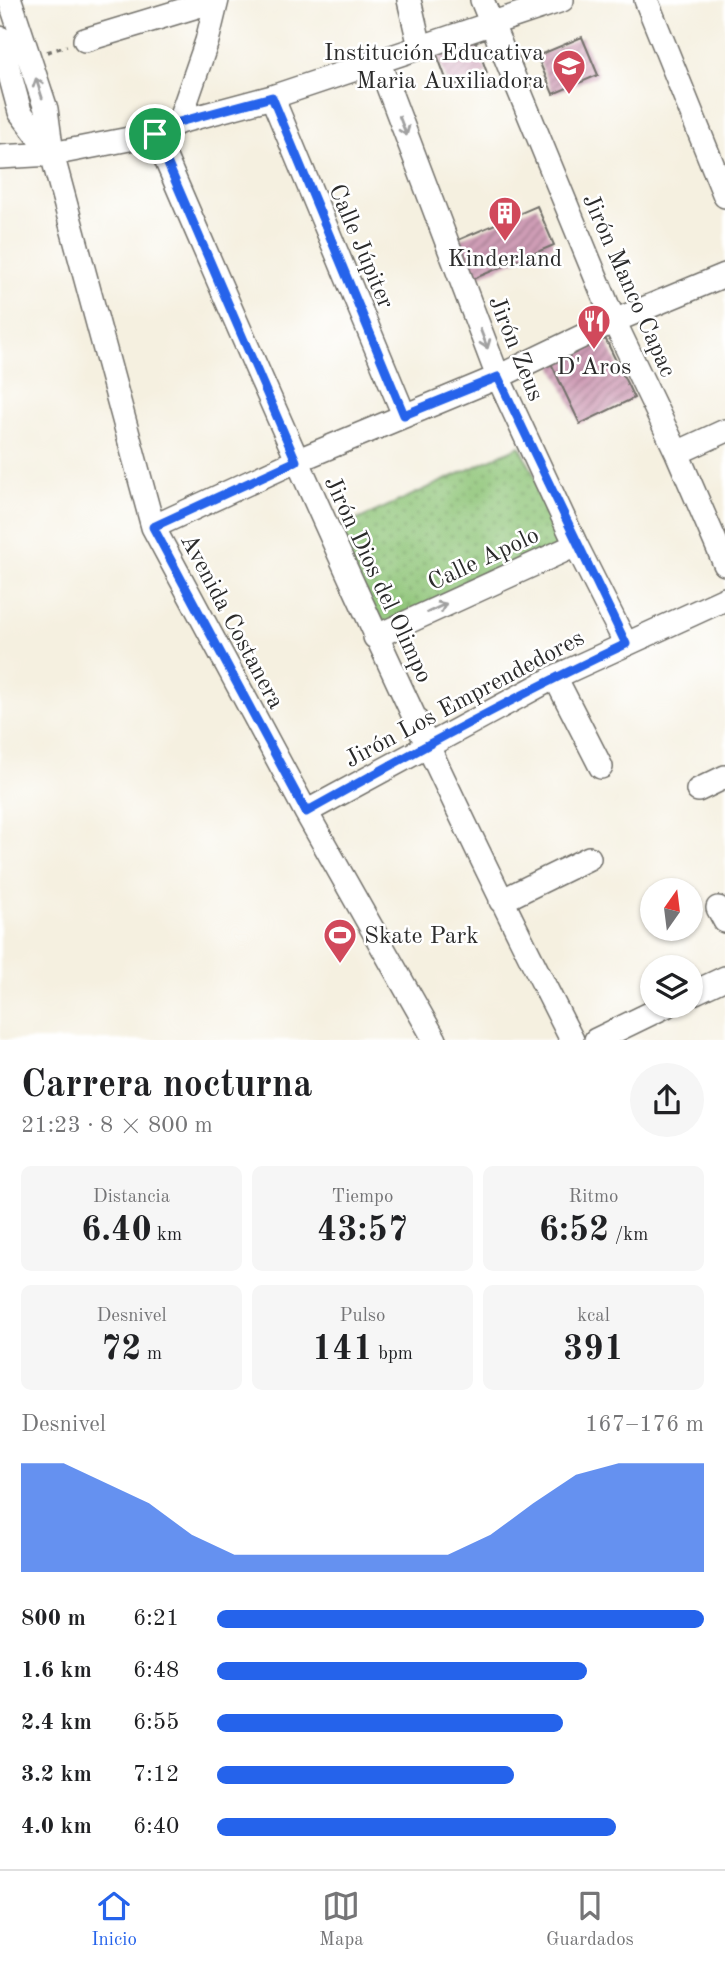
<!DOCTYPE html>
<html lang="es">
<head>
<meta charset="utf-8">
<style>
	:root { --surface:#fff; --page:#f6f6f6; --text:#202124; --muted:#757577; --line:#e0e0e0; --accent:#2563eb }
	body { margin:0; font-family:"Old Standard TT",serif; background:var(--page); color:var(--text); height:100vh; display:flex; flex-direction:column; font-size:26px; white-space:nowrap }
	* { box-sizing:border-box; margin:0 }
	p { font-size:23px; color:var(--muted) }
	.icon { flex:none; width:38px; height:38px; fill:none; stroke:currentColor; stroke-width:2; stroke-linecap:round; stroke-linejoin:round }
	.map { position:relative; height:1040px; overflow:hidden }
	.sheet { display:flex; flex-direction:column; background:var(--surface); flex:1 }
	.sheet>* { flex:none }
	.needle { width:46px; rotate:14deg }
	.buttons { position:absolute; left:640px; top:878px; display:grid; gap:14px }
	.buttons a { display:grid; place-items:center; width:63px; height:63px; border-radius:50%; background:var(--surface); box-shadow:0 2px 5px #0004; font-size:35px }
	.pin { position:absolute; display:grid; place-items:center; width:60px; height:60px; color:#fff; margin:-30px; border:4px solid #fff; border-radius:50%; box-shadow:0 2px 7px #0007 }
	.round { display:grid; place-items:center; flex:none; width:74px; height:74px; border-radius:37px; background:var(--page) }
	.headline { display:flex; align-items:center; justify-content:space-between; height:119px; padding:0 21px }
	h1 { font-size:38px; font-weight:700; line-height:52px }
	.figures { display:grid; grid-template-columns:repeat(3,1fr); gap:10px; height:119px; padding:7px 21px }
	.figures div { display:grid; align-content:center; border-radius:10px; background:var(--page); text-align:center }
	.figures b { font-size:35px; font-weight:700 }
	.figures small { font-size:19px; font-weight:400 }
	.figures p { font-size:19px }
	.chart { height:196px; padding:14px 21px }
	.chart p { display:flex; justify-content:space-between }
	.chart svg { width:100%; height:126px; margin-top:7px; fill:var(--accent); opacity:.7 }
	ul { padding:0 21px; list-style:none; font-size:23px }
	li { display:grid; grid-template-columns:112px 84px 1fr; align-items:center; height:52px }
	li i { height:18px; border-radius:9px; background:var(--accent) }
	.tabs { display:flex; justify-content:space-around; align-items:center; height:98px; border-top:2px solid var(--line); background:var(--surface); font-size:19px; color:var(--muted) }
	.tabs a { display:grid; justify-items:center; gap:4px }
	.tabs .active { color:var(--accent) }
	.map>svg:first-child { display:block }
	.grass { fill:url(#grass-dots); stroke:#5c7851; stroke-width:2 }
	.building { fill:url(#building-hatch) }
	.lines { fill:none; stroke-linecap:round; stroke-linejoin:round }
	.minor-casing { stroke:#72706a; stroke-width:26 }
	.path { stroke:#72706a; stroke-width:3.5; stroke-dasharray:5 5; stroke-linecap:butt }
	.minor { stroke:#fff; stroke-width:23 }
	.oneway { stroke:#a0a0a0 }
	.route-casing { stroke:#fff; stroke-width:14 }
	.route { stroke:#2563eb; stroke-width:9 }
	.labels { text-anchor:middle; stroke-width:5; stroke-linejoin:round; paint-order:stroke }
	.poi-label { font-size:24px; fill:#2b2b2b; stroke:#fff }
	.street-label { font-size:24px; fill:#2b2b2b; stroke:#fff }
</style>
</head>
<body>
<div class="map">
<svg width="725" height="1040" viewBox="0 0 725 1040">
	<defs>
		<pattern id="grass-dots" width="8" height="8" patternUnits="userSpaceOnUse" patternTransform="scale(1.75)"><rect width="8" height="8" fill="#8ec477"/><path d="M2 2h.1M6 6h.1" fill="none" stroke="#749f62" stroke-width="1.8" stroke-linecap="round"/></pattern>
		<pattern id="building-hatch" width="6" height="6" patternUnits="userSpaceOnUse" patternTransform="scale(1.75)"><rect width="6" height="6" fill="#cf9db6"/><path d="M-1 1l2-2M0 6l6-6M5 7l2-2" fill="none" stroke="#a88094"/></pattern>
	</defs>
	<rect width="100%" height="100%" fill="#fff"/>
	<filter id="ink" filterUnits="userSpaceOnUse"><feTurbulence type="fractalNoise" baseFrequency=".0143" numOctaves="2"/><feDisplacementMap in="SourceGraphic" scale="14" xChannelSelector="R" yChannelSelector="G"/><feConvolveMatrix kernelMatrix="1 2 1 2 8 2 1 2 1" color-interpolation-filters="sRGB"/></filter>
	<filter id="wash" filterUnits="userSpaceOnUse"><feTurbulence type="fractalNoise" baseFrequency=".00686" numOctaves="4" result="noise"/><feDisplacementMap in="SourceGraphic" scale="28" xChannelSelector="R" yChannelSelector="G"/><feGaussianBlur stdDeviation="1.57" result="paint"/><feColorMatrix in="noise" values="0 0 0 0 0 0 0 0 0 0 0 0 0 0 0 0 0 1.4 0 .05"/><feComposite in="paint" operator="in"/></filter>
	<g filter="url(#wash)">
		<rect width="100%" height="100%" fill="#f5f0e0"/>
		<!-- grass -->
		<path class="grass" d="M520,446L567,543L377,633L333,531Z"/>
		<g id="blocks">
			<!-- building -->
			<path class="building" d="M582,37L598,75L553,94L537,56Z
				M465,38L476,42L487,73L449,87L435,49Z
				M537,206L554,245L473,279L456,241Z
				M592,337L606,340L634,398L580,424L548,357Z"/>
		</g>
	</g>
	<g filter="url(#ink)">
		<use href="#blocks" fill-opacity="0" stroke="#72706a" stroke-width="2"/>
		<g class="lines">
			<defs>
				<path id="minor" d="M10,0L46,109L52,154L153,527L306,812L435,1040
					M409,0L420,47
					M482,0L614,321L677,453L725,564
					M646,0L725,196
					M0,38L20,112L52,154
					M85,40L217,0
					M379,63L498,377L576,545L626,644
					M272,97L404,415
					M179,122L207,41L217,0
					M155,134C286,439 420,743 572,1040
					M0,157L52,154L155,134L179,122L272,97L562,0
					M677,453L725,431
					M153,527L296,461L498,377L614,321L725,275
					M375,637L576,545
					M555,677L601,767
					M698,790L725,777
					M306,812L555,677L725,599
					M501,901L589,858
					M718,908L725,921
					M691,994L725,978
					M596,1040L666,1006"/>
			</defs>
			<!-- minor casing -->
			<use href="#minor" class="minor-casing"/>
			<!-- path -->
			<path class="path" d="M47,52L67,46"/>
			<!-- minor -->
			<use href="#minor" class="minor"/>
		</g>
		<!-- one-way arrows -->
		<defs><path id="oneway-shaft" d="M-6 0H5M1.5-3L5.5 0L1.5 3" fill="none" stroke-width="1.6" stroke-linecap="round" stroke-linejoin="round" transform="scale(1.75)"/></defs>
		<g class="oneway">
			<use href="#oneway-shaft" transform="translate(39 88) rotate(-108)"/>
			<use href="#oneway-shaft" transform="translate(403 126) rotate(69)"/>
			<use href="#oneway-shaft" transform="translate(484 339) rotate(69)"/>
			<use href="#oneway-shaft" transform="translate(437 608) rotate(-25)"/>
		</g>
	</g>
	<g class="lines" filter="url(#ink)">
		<defs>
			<path id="route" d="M272,97L404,415L498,377L626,644C517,695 412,753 306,812L153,527L296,461L155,134L179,122Z"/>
		</defs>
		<!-- route casing -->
		<use href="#route" class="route-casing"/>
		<!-- route -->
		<use href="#route" class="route"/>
	</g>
	<!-- icons -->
	<defs>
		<symbol id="school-pin" viewBox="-11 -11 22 30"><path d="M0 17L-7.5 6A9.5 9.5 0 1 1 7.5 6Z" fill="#d1495b" stroke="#fff"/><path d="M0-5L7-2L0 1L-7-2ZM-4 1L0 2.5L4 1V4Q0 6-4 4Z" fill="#fff"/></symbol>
		<symbol id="building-pin" viewBox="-11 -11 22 30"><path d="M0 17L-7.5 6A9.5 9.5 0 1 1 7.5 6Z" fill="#d1495b" stroke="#fff"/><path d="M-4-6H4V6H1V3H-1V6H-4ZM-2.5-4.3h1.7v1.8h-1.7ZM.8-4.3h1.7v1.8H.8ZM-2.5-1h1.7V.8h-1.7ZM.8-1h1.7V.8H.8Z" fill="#fff"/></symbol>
		<symbol id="restaurant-pin" viewBox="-11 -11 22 30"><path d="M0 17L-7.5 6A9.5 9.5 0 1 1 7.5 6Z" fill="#d1495b" stroke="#fff"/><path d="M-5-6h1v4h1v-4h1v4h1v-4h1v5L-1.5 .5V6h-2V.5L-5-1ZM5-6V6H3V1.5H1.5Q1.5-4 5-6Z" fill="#fff"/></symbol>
		<symbol id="stadium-pin" viewBox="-11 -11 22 30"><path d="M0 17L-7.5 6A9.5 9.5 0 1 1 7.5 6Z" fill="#d1495b" stroke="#fff"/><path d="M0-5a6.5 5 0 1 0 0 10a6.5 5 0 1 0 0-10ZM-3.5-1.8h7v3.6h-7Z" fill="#fff"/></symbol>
	</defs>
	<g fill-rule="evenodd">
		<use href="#school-pin" x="550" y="47" width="38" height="52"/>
		<use href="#building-pin" x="486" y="194" width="38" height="52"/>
		<use href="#restaurant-pin" x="575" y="302" width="38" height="52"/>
		<use href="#stadium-pin" x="321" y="916" width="38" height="52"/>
	</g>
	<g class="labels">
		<!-- poi labels -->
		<g class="poi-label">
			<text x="544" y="60" text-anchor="end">Institución Educativa<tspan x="544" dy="28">Maria Auxiliadora</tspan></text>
			<text x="505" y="266">Kinderland</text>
			<text x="594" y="374">D'Aros</text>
			<text x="364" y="943" text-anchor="start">Skate Park</text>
		</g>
		<!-- street labels -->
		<g class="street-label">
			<text transform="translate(362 246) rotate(67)" y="8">Calle Júpiter</text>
			<text transform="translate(630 285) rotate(66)" y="8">Jirón Manco Capac</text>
			<text transform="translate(517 348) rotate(68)" y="8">Jirón Zeus</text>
			<text transform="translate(483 558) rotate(-25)" y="8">Calle Apolo</text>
			<text transform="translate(379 579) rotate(65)" y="8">Jirón Dios del Olimpo</text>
			<text transform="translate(233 621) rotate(62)" y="8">Avenida Costanera</text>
			<text transform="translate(464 698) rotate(-28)" y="8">Jirón Los Emprendedores</text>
		</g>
	</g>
</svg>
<div class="buttons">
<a><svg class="needle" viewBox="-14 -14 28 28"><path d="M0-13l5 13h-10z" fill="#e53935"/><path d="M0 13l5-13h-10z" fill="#757577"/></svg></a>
<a><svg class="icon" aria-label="layers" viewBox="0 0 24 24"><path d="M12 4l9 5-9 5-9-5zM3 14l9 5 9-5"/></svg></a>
</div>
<div class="pin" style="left:155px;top:134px;background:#1e9e55"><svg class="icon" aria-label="arrive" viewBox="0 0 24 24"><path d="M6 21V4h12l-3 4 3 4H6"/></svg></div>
</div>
<section class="sheet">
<div class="headline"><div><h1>Carrera nocturna</h1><p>21:23 · 8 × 800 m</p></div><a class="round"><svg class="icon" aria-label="share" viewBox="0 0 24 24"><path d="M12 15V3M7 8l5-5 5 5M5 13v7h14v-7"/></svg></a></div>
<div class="figures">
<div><p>Distancia</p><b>6.40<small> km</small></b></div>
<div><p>Tiempo</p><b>43:57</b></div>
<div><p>Ritmo</p><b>6:52<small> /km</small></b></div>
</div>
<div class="figures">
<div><p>Desnivel</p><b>72<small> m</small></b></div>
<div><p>Pulso</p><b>141<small> bpm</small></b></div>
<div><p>kcal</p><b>391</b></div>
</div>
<div class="chart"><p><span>Desnivel</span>167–176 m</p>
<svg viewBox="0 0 160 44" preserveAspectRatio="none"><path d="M0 44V6L10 6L20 13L30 20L40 31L50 38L60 38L70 38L80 38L90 38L100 38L110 31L120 20L130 10L140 6L150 6L160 6V44z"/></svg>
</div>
<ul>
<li><b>800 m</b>6:21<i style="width:100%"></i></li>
<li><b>1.6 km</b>6:48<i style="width:76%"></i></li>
<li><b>2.4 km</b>6:55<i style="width:71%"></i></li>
<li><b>3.2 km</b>7:12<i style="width:61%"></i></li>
<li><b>4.0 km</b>6:40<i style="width:82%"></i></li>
</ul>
</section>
<nav class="tabs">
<a class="active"><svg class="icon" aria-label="home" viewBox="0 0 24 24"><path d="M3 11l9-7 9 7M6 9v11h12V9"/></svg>Inicio</a>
<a><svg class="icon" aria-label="map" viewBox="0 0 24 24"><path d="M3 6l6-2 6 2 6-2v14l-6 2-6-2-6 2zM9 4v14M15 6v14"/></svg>Mapa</a>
<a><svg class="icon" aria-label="saved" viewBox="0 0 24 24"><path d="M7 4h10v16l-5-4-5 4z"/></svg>Guardados</a>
</nav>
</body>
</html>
